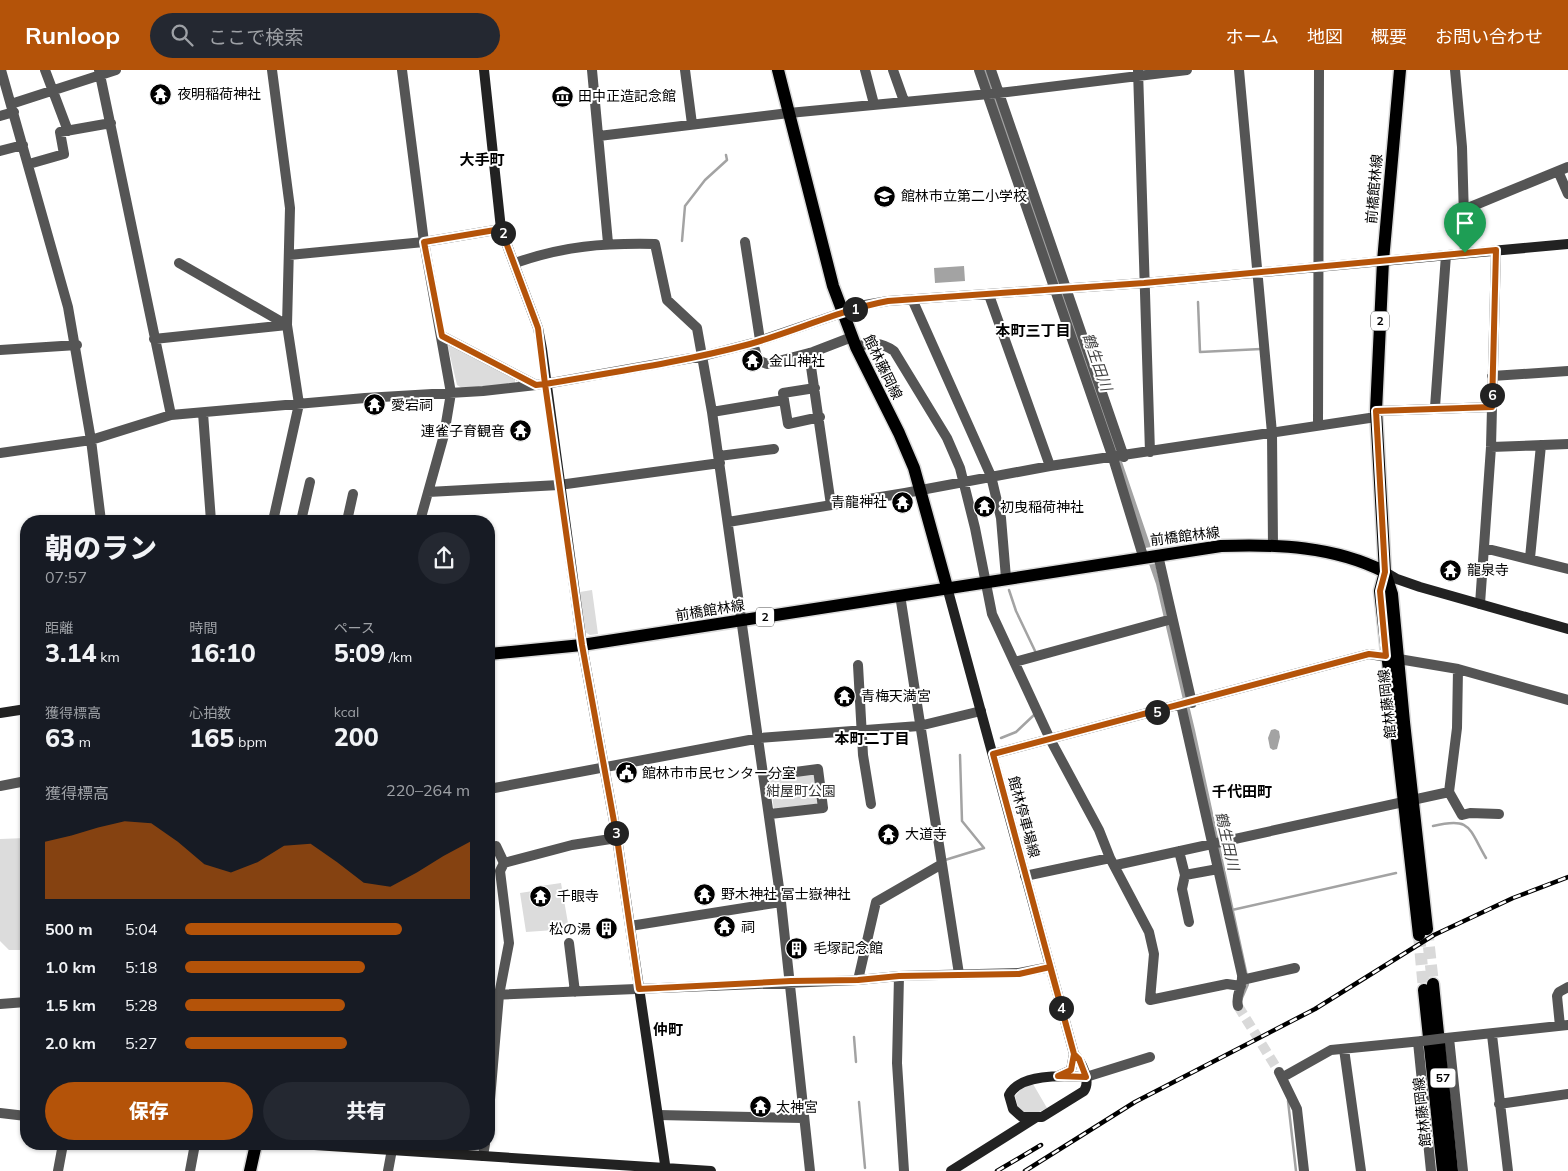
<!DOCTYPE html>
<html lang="ja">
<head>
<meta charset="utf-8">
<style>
	:root { --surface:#171b24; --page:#242831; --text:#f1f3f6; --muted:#9ea1a6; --accent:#b45309 }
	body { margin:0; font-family:Mulish,"Noto Sans JP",sans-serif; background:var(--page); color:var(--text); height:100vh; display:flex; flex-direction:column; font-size:19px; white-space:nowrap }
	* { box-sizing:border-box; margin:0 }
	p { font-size:16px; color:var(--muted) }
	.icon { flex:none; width:28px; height:28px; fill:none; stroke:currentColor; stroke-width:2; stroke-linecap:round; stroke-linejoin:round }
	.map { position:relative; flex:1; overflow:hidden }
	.drawer { position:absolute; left:20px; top:445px; width:475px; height:635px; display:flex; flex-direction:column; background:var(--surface); border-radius:20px; box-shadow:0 1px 4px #0004 }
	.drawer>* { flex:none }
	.pin { position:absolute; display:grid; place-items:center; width:42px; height:42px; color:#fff; margin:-51px -21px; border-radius:50% 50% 50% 0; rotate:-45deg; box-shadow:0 0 5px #0007 }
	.pin .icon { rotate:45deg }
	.km { position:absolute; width:25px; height:25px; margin:-12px; border-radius:50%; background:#222; color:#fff; font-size:14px; line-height:25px; text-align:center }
	.round { display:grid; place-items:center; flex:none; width:52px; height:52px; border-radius:26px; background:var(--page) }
	.overview { display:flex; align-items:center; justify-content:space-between; height:85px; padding:0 25px }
	h1 { font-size:28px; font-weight:800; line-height:38px }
	.stats { display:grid; grid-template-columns:repeat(3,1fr); gap:8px; height:85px; padding:5px 25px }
	.stats div { display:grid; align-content:center }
	.stats b { font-size:25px; font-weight:800 }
	.stats small { font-size:14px; font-weight:400 }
	.stats p { font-size:14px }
	.chart { height:140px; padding:10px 25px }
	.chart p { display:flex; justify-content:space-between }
	.chart svg { width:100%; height:90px; margin-top:5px; fill:var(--accent); opacity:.7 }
	.primary-button { display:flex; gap:10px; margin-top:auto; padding:10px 25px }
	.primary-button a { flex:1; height:58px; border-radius:30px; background:var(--accent); color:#fff; font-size:20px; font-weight:800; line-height:58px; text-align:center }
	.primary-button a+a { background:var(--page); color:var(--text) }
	ul { padding:0 25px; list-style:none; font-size:16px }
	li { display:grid; grid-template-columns:80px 60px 1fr; align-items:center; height:38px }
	li i { height:12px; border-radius:6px; background:var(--accent) }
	header { display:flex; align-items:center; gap:30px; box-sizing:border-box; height:70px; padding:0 25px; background:var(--accent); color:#fff }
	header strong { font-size:24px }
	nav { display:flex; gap:28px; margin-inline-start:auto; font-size:18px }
	.search { width:350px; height:45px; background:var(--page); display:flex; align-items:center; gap:12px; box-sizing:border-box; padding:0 18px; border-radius:28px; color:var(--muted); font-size:19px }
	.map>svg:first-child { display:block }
	.green { fill:#dcdcdc }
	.water { fill:#a3a3a3 }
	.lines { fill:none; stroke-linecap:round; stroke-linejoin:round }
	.stream { stroke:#a3a3a3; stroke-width:2.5 }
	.street-tunnel { stroke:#d9d9d9; stroke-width:10; stroke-dasharray:10 5; stroke-linecap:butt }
	.primary-tunnel { stroke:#d9d9d9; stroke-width:12; stroke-dasharray:12 6; stroke-linecap:butt }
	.primary-casing { stroke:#dbdbdb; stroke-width:15 }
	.street { stroke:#555; stroke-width:10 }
	.secondary { stroke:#222; stroke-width:10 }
	.primary { stroke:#000; stroke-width:12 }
	.rail-casing { stroke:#000; stroke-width:4.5 }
	.rail { stroke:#fff; stroke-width:2.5; stroke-dasharray:8; stroke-linecap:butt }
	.street-bridge { stroke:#555; stroke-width:10 }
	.route-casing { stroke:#fff; stroke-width:10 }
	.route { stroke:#b45309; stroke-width:6 }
	.labels { text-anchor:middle; stroke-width:4; stroke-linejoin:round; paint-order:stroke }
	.shield { fill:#fff; stroke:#4c4c4c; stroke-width:1 }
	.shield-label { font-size:12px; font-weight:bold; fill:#000 }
	.poi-label { font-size:14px; fill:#000; stroke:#fff; text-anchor:start }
	.street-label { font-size:14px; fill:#000; stroke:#fff }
	.park-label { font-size:14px; fill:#333; stroke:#fff }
	.neighbourhood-label { font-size:15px; font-weight:bold; fill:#000; stroke:#fff }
	.water-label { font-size:15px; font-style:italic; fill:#444; stroke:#fff }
</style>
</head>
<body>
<header>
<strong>Runloop</strong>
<div class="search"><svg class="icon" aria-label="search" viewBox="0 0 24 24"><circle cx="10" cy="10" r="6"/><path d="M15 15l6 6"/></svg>ここで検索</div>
<nav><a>ホーム</a><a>地図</a><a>概要</a><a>お問い合わせ</a></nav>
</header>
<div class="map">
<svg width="1568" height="1101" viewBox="0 0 1568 1101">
	<rect width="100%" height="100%" fill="#fff"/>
	<!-- green -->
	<path class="green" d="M447,273L515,309V314L462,318L457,315Z
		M592,520L598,564L590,565L585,562L580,522Z
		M814,702L821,735L774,741L770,708Z
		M26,768V880H9L0,871V769Z
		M561,813L569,859L526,862L520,823L533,821L534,817Z
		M1033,1014L1047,1038L1035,1044L1025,1045L1018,1037L1015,1026L1024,1016Z"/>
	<!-- water -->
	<path class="water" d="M982,0H989L1151,477L1145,478Z
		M964,196L965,211L935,213L934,198Z
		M1155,493L1195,660L1248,905L1249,915L1242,931L1243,917L1183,630L1156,514L1149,494Z
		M1275,659L1279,661L1280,667L1277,679L1273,680L1270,678L1268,668L1271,660Z"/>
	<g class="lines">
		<!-- stream -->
		<path class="stream" d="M682,171L685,136L705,110L727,90L726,85
			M1198,232L1200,282L1261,279
			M1009,520L1016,541L1036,583
			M1001,668L1016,662L1034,645
			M1433,756C1471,747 1468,757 1486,788
			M945,790L984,778L962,751L960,685
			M1232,840L1396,803
			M854,967L856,992
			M1288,1031L1296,1101
			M859,1032L865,1098"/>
		<!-- street-tunnel -->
		<path class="street-tunnel" d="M1238,936L1279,1002"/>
		<!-- primary-tunnel -->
		<path class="primary-tunnel" d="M1427,859L1433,914
			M1419,865L1424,920"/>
		<defs>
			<path id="primary" d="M778,0L833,216L856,277L899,363L914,398L947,517
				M1400,0L1383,191L1376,341L1385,502L1392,524L1404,652L1427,859
				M1385,502L1380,521L1419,865
				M489,584L582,575L1221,476C1277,474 1334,476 1385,502
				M1433,914L1452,1101
				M1424,920L1443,1101
				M250,1101L256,1074"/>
		</defs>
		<!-- primary casing -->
		<use href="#primary" class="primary-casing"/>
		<!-- street -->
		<path class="street" d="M1,0L68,237L91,370L101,451
			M45,0L68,61
			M99,0L171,345
			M402,0L424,172L451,323L444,365L420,451
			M592,0L608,173
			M685,0L692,54
			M865,0L874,34
			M893,0L904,31
			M979,0L1113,388L1143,486
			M991,0L1124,387
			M1138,0L1150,382
			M1239,0L1272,363L1273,476
			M1455,0L1462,77L1465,183
			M11,34L116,0
			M0,46L14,42
			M599,66L789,43L999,23L1187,0
			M0,81L23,75
			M29,94L64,84L60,62L111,53
			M1558,101L1568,124
			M1463,140L1568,97
			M745,172L760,270
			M289,185L424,172L501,159
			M179,193L287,255L299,334L273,451
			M515,193C564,176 603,173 655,174L667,230L697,258L712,342L781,832L810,1101
			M989,225L1050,396
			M912,229L991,406L1001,448L1006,508
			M442,266L536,315
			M154,269L287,255L290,138L272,0
			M753,273L758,290L767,294L813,282L852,267
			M856,277C870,272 881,272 894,281L947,368L960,398L975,458L992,544L1050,669L1099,760L1110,788L1149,862L1154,884L1150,930L1227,914L1241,916
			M0,280L77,275
			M809,283L831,435
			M1492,306L1568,301
			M784,330L783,323L815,318
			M1435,337L1446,185
			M1376,341L1492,337
			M712,342L784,330L788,354L820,347
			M203,343L211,451
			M1318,356L1319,0
			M1491,377L1568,374
			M0,383L91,370L171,345L365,328L483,321L545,314L703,286L753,273L865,235L888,231L1144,213L1383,191
			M719,386L774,379
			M428,422L559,415L720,393
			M301,451L310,412
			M347,451L353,424
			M728,452L905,423L1050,396L1376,347
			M1484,478L1568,499
			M1158,485L1192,633
			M1530,488L1541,375
			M1480,534L1491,377L1496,181
			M1015,592L1172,549
			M858,595L863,685L871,734
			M1458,599L1457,658L1449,722L1462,745L1470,743L1499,744
			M1181,635L1242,905C1243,916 1235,925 1238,936
			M993,684L1369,584L1458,599L1568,630
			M765,706L818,699L823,738L770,744
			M0,716L26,711
			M489,719L760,668L919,656L981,641
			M489,778L496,776L504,793
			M1179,781L1185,805L1182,819L1189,852
			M942,794L959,904
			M1116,795L1449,722
			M1185,805L1218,799
			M1025,806L1110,788
			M630,856L781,832
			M569,873L575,922
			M899,906L897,993L904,1101
			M858,910L876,832L942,794L900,525
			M1242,910L1295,898
			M489,925L858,910L899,906L1019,903L1050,897
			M0,934L26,932
			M1560,956L1557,926L1559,922L1568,917
			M1492,965L1508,1101
			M1446,968L1568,955
			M1449,968L1463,1101
			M1418,972L1431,1101
			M1344,979L1361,1101
			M1279,1002L1297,1039L1304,1101
			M1086,1007L1150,987
			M1283,1007L1331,980L1422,971
			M1499,1034L1568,1024
			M489,1041L499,925L509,873L500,801L504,793L572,775L617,768
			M0,1043L26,1046
			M658,1045L803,1048
			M483,1086L485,1074
			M58,1101L63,1074
			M190,1101L195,1074
			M388,1101L393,1074"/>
		<!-- secondary -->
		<path class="secondary" d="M484,0L501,159L538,258L542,279L582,575L617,768L666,1101
			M1383,191L1568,174
			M1385,502L1397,509L1420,517L1568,559
			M947,517L1074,984L1071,1000L1058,1006
			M0,643L26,639
			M1074,984C1082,992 1091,1011 1084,1021L1042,1047H1022L1013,1039L1009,1025C1020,1003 1065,1006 1086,1007
			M299,1074L711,1101
			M951,1101L1035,1048"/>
		<!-- primary -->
		<use href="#primary" class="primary"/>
		<defs>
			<path id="rail" d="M997,1101L1041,1075
				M1025,1101L1135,1032L1315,939L1434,865L1513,828L1568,807"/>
		</defs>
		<!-- rail casing -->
		<use href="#rail" class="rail-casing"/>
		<!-- rail -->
		<use href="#rail" class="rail"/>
		<!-- street-bridge -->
		<path class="street-bridge" d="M1422,971L1446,968"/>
	</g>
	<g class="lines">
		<defs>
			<path id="route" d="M1465,183L1144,213L888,231C840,240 796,261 750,274C683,292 614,302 545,314L536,315L442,266L424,172L501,159L538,258L545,314L582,575L617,768L639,919L791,911L858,910L899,906L1019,904L1050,897L1074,984L1079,989L1086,1007L1058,1006L1071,1000L1074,984L993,684L1369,584L1386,586L1380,521L1385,502L1376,341L1492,337L1496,180L1465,183"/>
		</defs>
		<!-- route casing -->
		<use href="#route" class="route-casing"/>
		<!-- route -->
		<use href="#route" class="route"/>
	</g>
	<!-- icons -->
	<defs>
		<symbol id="temple-disc" viewBox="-11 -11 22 22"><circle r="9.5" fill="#000" stroke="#fff"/><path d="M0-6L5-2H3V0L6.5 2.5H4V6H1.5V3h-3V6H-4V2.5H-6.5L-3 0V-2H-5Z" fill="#fff"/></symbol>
		<symbol id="museum-disc" viewBox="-11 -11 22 22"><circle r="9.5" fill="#000" stroke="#fff"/><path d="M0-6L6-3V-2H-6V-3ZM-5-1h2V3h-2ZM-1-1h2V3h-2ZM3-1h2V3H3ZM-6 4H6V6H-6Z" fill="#fff"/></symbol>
		<symbol id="school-disc" viewBox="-11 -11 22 22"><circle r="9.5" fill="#000" stroke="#fff"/><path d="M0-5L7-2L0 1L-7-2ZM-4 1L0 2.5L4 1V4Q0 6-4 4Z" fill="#fff"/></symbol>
		<symbol id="civic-disc" viewBox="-11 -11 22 22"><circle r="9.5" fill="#000" stroke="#fff"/><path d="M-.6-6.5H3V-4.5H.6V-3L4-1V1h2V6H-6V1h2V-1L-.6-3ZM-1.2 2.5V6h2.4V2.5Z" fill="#fff"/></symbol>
		<symbol id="building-disc" viewBox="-11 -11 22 22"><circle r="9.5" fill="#000" stroke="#fff"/><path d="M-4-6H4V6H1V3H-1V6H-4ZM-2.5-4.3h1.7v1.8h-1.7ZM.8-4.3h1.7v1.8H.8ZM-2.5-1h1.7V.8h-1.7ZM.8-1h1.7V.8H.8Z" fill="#fff"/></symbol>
	</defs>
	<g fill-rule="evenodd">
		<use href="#temple-disc" x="148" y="12" width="25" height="25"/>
		<use href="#museum-disc" x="550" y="14" width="25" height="25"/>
		<use href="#school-disc" x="872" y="114" width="25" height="25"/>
		<use href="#temple-disc" x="740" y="278" width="25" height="25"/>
		<use href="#temple-disc" x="362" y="322" width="25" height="25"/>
		<use href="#temple-disc" x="508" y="348" width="25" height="25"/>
		<use href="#temple-disc" x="890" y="420" width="25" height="25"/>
		<use href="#temple-disc" x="972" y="424" width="25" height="25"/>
		<use href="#temple-disc" x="1438" y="488" width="25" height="25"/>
		<use href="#temple-disc" x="832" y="614" width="25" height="25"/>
		<use href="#civic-disc" x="614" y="690" width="25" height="25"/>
		<use href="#temple-disc" x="876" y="752" width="25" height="25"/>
		<use href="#temple-disc" x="692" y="812" width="25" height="25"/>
		<use href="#temple-disc" x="528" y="814" width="25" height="25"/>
		<use href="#temple-disc" x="712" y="844" width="25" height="25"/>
		<use href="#building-disc" x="594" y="846" width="25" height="25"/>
		<use href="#building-disc" x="784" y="866" width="25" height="25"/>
		<use href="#temple-disc" x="748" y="1024" width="25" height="25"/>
	</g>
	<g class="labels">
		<!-- shield labels -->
		<g class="shield">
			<rect x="1371" y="241.5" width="18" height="19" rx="4"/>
			<rect x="756" y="537.5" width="18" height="19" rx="4"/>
			<rect x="1430.5" y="998.5" width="25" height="19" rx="4"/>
		</g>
		<g class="shield-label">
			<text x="1380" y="255">2</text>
			<text x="765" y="551">2</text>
			<text x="1443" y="1012">57</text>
		</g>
		<!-- poi labels -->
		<g class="poi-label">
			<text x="177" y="29">夜明稲荷神社</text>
			<text x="578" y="31">田中正造記念館</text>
			<text x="901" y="131">館林市立第二小学校</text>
			<text x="769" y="296">金山神社</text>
			<text x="391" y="340">愛宕祠</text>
			<text x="505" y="366" text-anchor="end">連雀子育観音</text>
			<text x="887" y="437" text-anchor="end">青龍神社</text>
			<text x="1000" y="442">初曳稲荷神社</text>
			<text x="1467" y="505">龍泉寺</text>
			<text x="861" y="631">青梅天満宮</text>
			<text x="642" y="708">館林市市民センター分室</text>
			<text x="905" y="769">大道寺</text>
			<text x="721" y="829">野木神社 冨士嶽神社</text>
			<text x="557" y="831">千眼寺</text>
			<text x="741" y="862">祠</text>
			<text x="591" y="864" text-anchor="end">松の湯</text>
			<text x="813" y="883">毛塚記念館</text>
			<text x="776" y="1042">太神宮</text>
		</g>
		<!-- street labels -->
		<g class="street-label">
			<text transform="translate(1374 119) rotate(-85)" y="5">前橋館林線</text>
			<text transform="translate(883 297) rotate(64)" y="5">館林藤岡線</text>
			<text transform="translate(1185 466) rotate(-7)" y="5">前橋館林線</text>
			<text transform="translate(710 540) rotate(-9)" y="5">前橋館林線</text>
			<text transform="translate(1387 634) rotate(-96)" y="5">館林藤岡線</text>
			<text transform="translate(1024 747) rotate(75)" y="5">館林停車場線</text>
			<text transform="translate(1422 1042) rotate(-96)" y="5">館林藤岡線</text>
		</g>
		<!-- park labels -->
		<g class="park-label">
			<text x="801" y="726">紺屋町公園</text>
		</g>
		<!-- neighbourhood labels -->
		<g class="neighbourhood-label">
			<text x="482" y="95">大手町</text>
			<text x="1033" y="266">本町三丁目</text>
			<text x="872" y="674">本町二丁目</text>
			<text x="1242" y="727">千代田町</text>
			<text x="668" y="965">仲町</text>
		</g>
		<!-- water labels -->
		<g class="water-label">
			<text transform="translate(1097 292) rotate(71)" y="5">鶴生田川</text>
			<text transform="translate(1227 771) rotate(77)" y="5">鶴生田川</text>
		</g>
	</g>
</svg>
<div class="pin" style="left:1465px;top:183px;background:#1e9e55"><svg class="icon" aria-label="arrive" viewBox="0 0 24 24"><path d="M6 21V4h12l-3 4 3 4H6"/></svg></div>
<b class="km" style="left:855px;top:239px">1</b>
<b class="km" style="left:503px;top:163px">2</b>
<b class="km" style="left:616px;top:763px">3</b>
<b class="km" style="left:1061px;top:938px">4</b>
<b class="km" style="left:1157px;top:642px">5</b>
<b class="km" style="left:1492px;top:325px">6</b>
<section class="drawer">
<div class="overview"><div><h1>朝のラン</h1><p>07:57</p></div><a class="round"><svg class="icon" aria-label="share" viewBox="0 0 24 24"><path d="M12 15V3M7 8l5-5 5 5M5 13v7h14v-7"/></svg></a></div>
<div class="stats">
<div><p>距離</p><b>3.14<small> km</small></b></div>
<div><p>時間</p><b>16:10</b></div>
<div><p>ペース</p><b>5:09<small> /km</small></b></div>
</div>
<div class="stats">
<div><p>獲得標高</p><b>63<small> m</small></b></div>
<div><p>心拍数</p><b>165<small> bpm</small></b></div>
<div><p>kcal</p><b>200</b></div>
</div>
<div class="chart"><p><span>獲得標高</span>220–264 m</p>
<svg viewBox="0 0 160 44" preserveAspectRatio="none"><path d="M0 44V16L10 13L20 9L30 6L40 7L50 16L60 27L70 31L80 26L90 18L100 17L110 26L120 36L130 38L140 31L150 23L160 16V44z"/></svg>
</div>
<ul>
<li><b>500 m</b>5:04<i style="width:76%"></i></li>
<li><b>1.0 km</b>5:18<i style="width:63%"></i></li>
<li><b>1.5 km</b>5:28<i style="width:56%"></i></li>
<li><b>2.0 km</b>5:27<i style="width:57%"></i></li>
</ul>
<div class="primary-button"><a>保存</a><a>共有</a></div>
</section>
</div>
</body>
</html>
